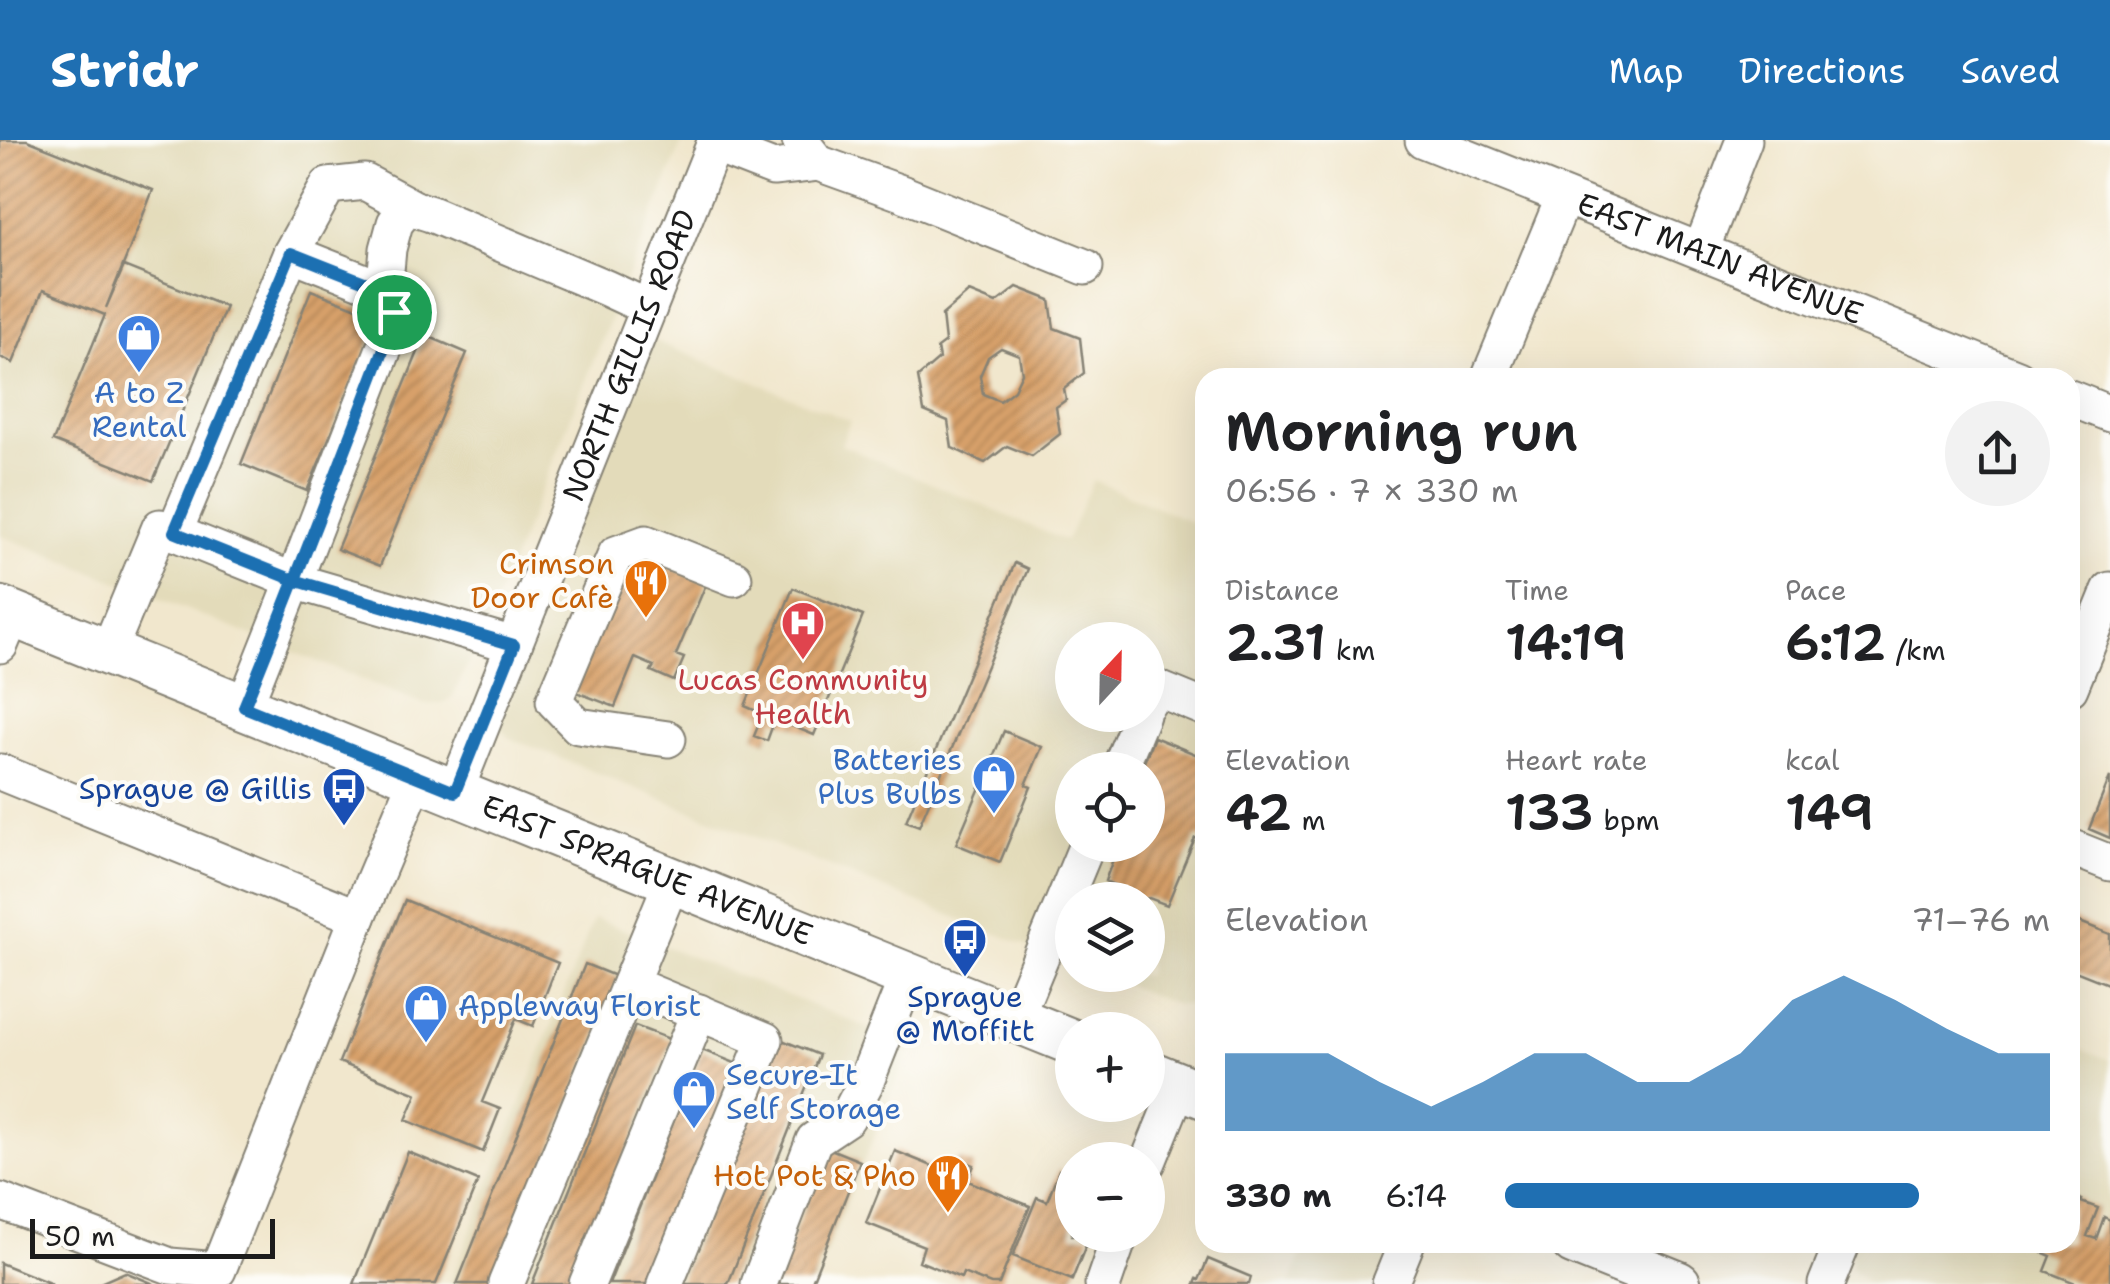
<!DOCTYPE html>
<html lang="en">
<head>
<meta charset="utf-8">
<style>
	:root { --surface:#fff; --page:#f2f2f2; --text:#202124; --muted:#757577; --accent:#1f6fb2 }
	body { margin:0; font-family:"Shantell Sans",sans-serif; background:var(--page); color:var(--text); height:100vh; display:flex; flex-direction:column; font-size:38px; white-space:nowrap }
	* { box-sizing:border-box; margin:0 }
	p { font-size:32px; color:var(--muted) }
	.icon { flex:none; width:55px; height:55px; fill:none; stroke:currentColor; stroke-width:2; stroke-linecap:round; stroke-linejoin:round }
	.map { position:relative; flex:1; overflow:hidden }
	.details { position:absolute; left:1195px; top:228px; width:885px; height:885px; display:flex; flex-direction:column; background:var(--surface); border-radius:30px; box-shadow:0 10px 40px #0002 }
	.details>* { flex:none }
	.needle { width:65px; rotate:22deg }
	.fabs { position:absolute; left:1055px; top:482px; display:grid; gap:20px }
	.fabs a { display:grid; place-items:center; width:110px; height:110px; border-radius:50%; background:var(--surface); box-shadow:0 10px 40px #0002; font-size:50px }
	.scale { position:absolute; left:30px; bottom:25px; width:245px; box-sizing:border-box; padding-left:10px; border:5px solid #1c1c1c; border-top:0; font-size:28px; line-height:35px; white-space:nowrap; color:#1c1c1c; -webkit-text-stroke:8px #fdfcf7; paint-order:stroke }
	.pin { position:absolute; display:grid; place-items:center; width:85px; height:85px; color:#fff; margin:-42px; border:5px solid #fff; border-radius:50%; box-shadow:0 2px 10px #0007 }
	.round { display:grid; place-items:center; flex:none; width:105px; height:105px; border-radius:52px; background:var(--page) }
	.headline { display:flex; align-items:center; justify-content:space-between; height:170px; padding:0 30px }
	h1 { font-size:55px; font-weight:600; line-height:75px }
	.stats { display:grid; grid-template-columns:repeat(3,1fr); gap:15px; height:170px; padding:10px 30px }
	.stats div { display:grid; align-content:center }
	.stats b { font-size:50px; font-weight:600 }
	.stats small { font-size:28px; font-weight:400 }
	.stats p { font-size:28px }
	.chart { height:280px; padding:20px 30px }
	.chart p { display:flex; justify-content:space-between }
	.chart svg { width:100%; height:180px; margin-top:10px; fill:var(--accent); opacity:.7 }
	ul { padding:0 30px; list-style:none; font-size:32px }
	li { display:grid; grid-template-columns:160px 120px 1fr; align-items:center; height:75px }
	li i { height:25px; border-radius:12px; background:var(--accent) }
	header { display:flex; align-items:center; gap:60px; box-sizing:border-box; height:140px; padding:0 50px; background:var(--accent); color:#fff }
	header strong { font-size:48px }
	nav { display:flex; gap:55px; margin-inline-start:auto; font-size:35px }
	.map>svg:first-child { display:block }
	.built { fill:#e3dbba; fill-rule:evenodd }
	.building { fill:url(#building-hatch); fill-rule:evenodd }
	.lines { fill:none; stroke-linecap:round; stroke-linejoin:round }
	.minor-casing { stroke:#868274; stroke-width:39 }
	.major-casing { stroke:#868274; stroke-width:49 }
	.minor { stroke:#fff; stroke-width:35 }
	.major { stroke:#fff; stroke-width:45 }
	.route-casing { stroke:#fff; stroke-width:20 }
	.route { stroke:#1f6fb2; stroke-width:12 }
	.labels { text-anchor:middle; stroke-width:8; stroke-linejoin:round; paint-order:stroke }
	.street-label { font-size:30px; fill:#1c1c1c; stroke:#fdfcf7 }
	.shop-label { font-size:30px; fill:#366cbe; stroke:#fdfcf7; text-anchor:start }
	.food-label { font-size:30px; fill:#c56008; stroke:#fdfcf7; text-anchor:end }
	.health-label { font-size:30px; fill:#be3a42; stroke:#fdfcf7 }
	.transit-label { font-size:30px; fill:#164399; stroke:#fdfcf7; text-anchor:end }
</style>
</head>
<body>
<header>
<strong>Stridr</strong>
<nav><a>Map</a><a>Directions</a><a>Saved</a></nav>
</header>
<div class="map">
<svg width="2110" height="1144" viewBox="0 0 2110 1144">
	<defs>
		<pattern id="building-hatch" width="6" height="6" patternUnits="userSpaceOnUse" patternTransform="scale(2.5)"><rect width="6" height="6" fill="#d8a16a"/><path d="M-1 1l2-2M0 6l6-6M5 7l2-2" fill="none" stroke="#ae8256"/></pattern>
	</defs>
	<rect width="100%" height="100%" fill="#fdfcf7"/>
	<filter id="ink" filterUnits="userSpaceOnUse"><feTurbulence type="fractalNoise" baseFrequency=".01" numOctaves="2"/><feDisplacementMap in="SourceGraphic" scale="20" xChannelSelector="R" yChannelSelector="G"/><feConvolveMatrix kernelMatrix="1 2 1 2 8 2 1 2 1" color-interpolation-filters="sRGB"/></filter>
	<filter id="wash" filterUnits="userSpaceOnUse"><feTurbulence type="fractalNoise" baseFrequency=".0048" numOctaves="4" result="noise"/><feDisplacementMap in="SourceGraphic" scale="40" xChannelSelector="R" yChannelSelector="G"/><feGaussianBlur stdDeviation="2.25" result="paint"/><feColorMatrix in="noise" values="0 0 0 0 0 0 0 0 0 0 0 0 0 0 0 0 0 1.4 0 .05"/><feComposite in="paint" operator="in"/></filter>
	<g filter="url(#wash)">
		<rect width="100%" height="100%" fill="#f1e7cd"/>
		<!-- built -->
		<path class="built" d="M0,0H683L488,481L453,556L445,562L426,565L0,395Z
			M645,197L850,281L841,305L1066,401L1093,340L1205,388V851L1198,860L1187,865L1174,864L1101,835H1148V760H1072V824L510,598L499,588ZM1072,500H1148V575H1072ZM1072,630H1148V705H1072Z
			M594,778L911,905L814,1144H450Z
			M2070,904L2110,920V1144H1869L1852,1130L1851,1113L1855,1102H2070Z
			M1307,1103H1382L1420,1117L1409,1144H1290Z"/>
		<g id="blocks">
			<!-- building -->
			<path class="building" d="M0,0H27L153,50L106,168L124,126L226,167L153,341L53,301L105,175L43,150L13,223L0,217Z
				M1017,147L1050,160L1054,188L1080,198L1084,233L1064,249L1066,260L1056,267L1060,294L1032,316L1007,306L985,323L952,308L948,281L924,271L918,237L939,219L937,208L945,202L942,175L969,152L996,163ZM1001,208L1019,215L1022,233L1014,250L1000,261L983,254L980,236L988,217Z
				M311,150L380,177L307,351L241,324Z
				M425,195L467,213L380,426L337,409Z
				M639,414L707,442L676,515L684,518L674,541L651,531L654,526L635,518L615,567L571,550L626,419Z
				M1015,423L1028,429L919,686L906,681Z
				M793,448L863,476L814,595L775,579L767,601L754,596L763,574L745,566Z
				M1004,591L1042,607L1026,645L1031,647L1000,722L956,704Z
				M1154,597L1205,618V698H1195L1167,765L1149,758L1137,760L1120,753L1121,748L1105,741L1115,714L1108,712L1110,705H1148V630H1141Z
				M2110,637V698L2089,689Z
				M405,760L558,823L533,886L516,879L482,962L500,969L483,1012L406,980L417,954L339,922Z
				M2070,778L2110,794V845L2070,829Z
				M585,824L620,838L498,1144H457Z
				M635,886L672,900L574,1144H532Z
				M777,898L819,915L728,1144H679Z
				M702,910L740,925L652,1144H609Z
				M828,1008L860,1021L811,1144H774Z
				M895,1011L952,1034L958,1019L974,1025L968,1041L1030,1066L999,1144H991L963,1133L961,1138L919,1121L924,1106L866,1083Z
				M408,1012L478,1041L436,1144H354Z
				M1059,1030L1072,1036V1095H1090L1072,1140L1013,1116L1037,1057L1047,1061Z
				M2070,1055L2082,1060L2081,1062L2098,1068L2087,1096L2096,1099L2104,1077L2110,1080V1144H2078L2045,1131L2051,1116L2030,1107L2032,1102H2070Z
				M1208,1119L1251,1137L1249,1144H1195L1197,1139L1199,1140Z
				M0,1123L52,1144H0Z
				M125,1132L154,1144H98Z"/>
		</g>
	</g>
	<g filter="url(#ink)">
		<use href="#blocks" fill-opacity="0" stroke="#868274" stroke-width="2.5"/>
		<g class="lines">
			<defs>
				<g id="minor">
					<path id="s1" d="M1423,0L2018,238"/>
					<path d="M714,5L773,28L818,23L800,0"/>
					<path d="M818,23L904,54L1085,127"/>
					<path d="M1701,110L1744,0"/>
					<path d="M291,113L390,152"/>
					<path d="M1489,238L1564,57"/>
					<path d="M2070,258L2110,274"/>
					<path d="M174,393L291,113L328,46L365,42L415,69"/>
					<path d="M0,505L13,474"/>
					<path d="M514,505L294,441L390,193L394,172L386,131L388,109L395,83L403,73L415,69L431,74L606,148L649,168"/>
					<path d="M108,512L160,387L294,441L244,567"/>
					<path d="M2070,548L2110,450"/>
					<path d="M1148,563L1154,547L1205,568"/>
					<path d="M668,599L578,586L554,561L616,414L646,403L734,438"/>
					<path d="M1119,630L1142,575"/>
					<path d="M0,632L358,777"/>
					<path id="s2" d="M455,652L716,0"/>
					<path d="M2070,707L2110,723"/>
					<path d="M630,844L765,900L665,1144"/>
					<path d="M1015,879L1087,705"/>
					<path d="M1148,1022L1179,946"/>
					<path d="M0,1061L170,1126L218,1130L358,777L417,637"/>
					<path d="M506,1144L672,741"/>
					<path d="M587,1144L699,872"/>
					<path d="M759,1144L814,1000L847,978L865,944L908,835"/>
					<path d="M1103,1144L1120,1095"/>
					<path d="M1390,1144L1407,1102"/>
					<path d="M1826,1144L1843,1102"/>
				</g>
				<g id="major">
					<path id="s3" d="M0,469L1072,902"/>
					<path d="M1148,933L1205,956"/>
					<path d="M1574,1102L1678,1144"/>
				</g>
			</defs>
			<!-- minor casing -->
			<use href="#minor" class="minor-casing"/>
			<!-- major casing -->
			<use href="#major" class="major-casing"/>
			<!-- minor -->
			<use href="#minor" class="minor"/>
			<!-- major -->
			<use href="#major" class="major"/>
		</g>
	</g>
	<g class="lines" filter="url(#ink)">
		<defs>
			<path id="route" d="M394,172L390,193C342,318 295,443 244,567L455,652L514,505L294,440L174,392L291,113L390,152L394,172"/>
		</defs>
		<!-- route casing -->
		<use href="#route" class="route-casing"/>
		<!-- route -->
		<use href="#route" class="route"/>
	</g>
	<!-- icons -->
	<defs>
		<symbol id="shop-pin" viewBox="-11 -11 22 30"><path d="M0 17L-7.5 6A9.5 9.5 0 1 1 7.5 6Z" fill="#3f7fe0" stroke="#fdfcf7"/><path d="M-5-2.5h2.3a2.7 3.5 0 0 1 5.4 0H5L5.5 6h-11ZM-1.5-2.5h3a1.5 2.3 0 0 0-3 0Z" fill="#fff"/></symbol>
		<symbol id="restaurant-pin" viewBox="-11 -11 22 30"><path d="M0 17L-7.5 6A9.5 9.5 0 1 1 7.5 6Z" fill="#e8710a" stroke="#fdfcf7"/><path d="M-5-6h1v4h1v-4h1v4h1v-4h1v5L-1.5 .5V6h-2V.5L-5-1ZM5-6V6H3V1.5H1.5Q1.5-4 5-6Z" fill="#fff"/></symbol>
		<symbol id="hospital-pin" viewBox="-11 -11 22 30"><path d="M0 17L-7.5 6A9.5 9.5 0 1 1 7.5 6Z" fill="#e0444e" stroke="#fdfcf7"/><path d="M-5-5h3v3.5h4V-5h3V5h-3V1.5h-4V5h-3Z" fill="#fff"/></symbol>
		<symbol id="bus-pin" viewBox="-11 -11 22 30"><path d="M0 17L-7.5 6A9.5 9.5 0 1 1 7.5 6Z" fill="#1a4fb4" stroke="#fdfcf7"/><path d="M-5-6H5V4H4V6H2V4H-2V6H-4V4H-5ZM-3.5-4V0h7V-4ZM-3.5 1.2v1.5H-2V1.2ZM2 1.2v1.5H3.5V1.2Z" fill="#fff"/></symbol>
	</defs>
	<g fill-rule="evenodd">
		<use href="#shop-pin" x="114" y="171" width="50" height="68"/>
		<use href="#restaurant-pin" x="621" y="416" width="50" height="68"/>
		<use href="#hospital-pin" x="778" y="458" width="50" height="68"/>
		<use href="#shop-pin" x="969" y="612" width="50" height="68"/>
		<use href="#bus-pin" x="319" y="624" width="50" height="68"/>
		<use href="#bus-pin" x="940" y="775" width="50" height="68"/>
		<use href="#shop-pin" x="401" y="841" width="50" height="68"/>
		<use href="#shop-pin" x="669" y="927" width="50" height="68"/>
		<use href="#restaurant-pin" x="923" y="1011" width="50" height="68"/>
	</g>
	<g class="labels">
		<!-- street labels -->
		<g class="street-label">
			<text dy="10" stroke="none"><textPath href="#s1" startOffset="320">EAST MAIN AVENUE</textPath></text>
			<text dy="10" stroke="none"><textPath href="#s2" startOffset="470">NORTH GILLIS ROAD</textPath></text>
			<text dy="10" stroke="none"><textPath href="#s3" startOffset="698">EAST SPRAGUE AVENUE</textPath></text>
		</g>
		<!-- shop labels -->
		<g class="shop-label">
			<text x="139" y="263" text-anchor="middle">A to Z<tspan x="139" dy="34">Rental</tspan></text>
			<text x="962" y="630" text-anchor="end">Batteries<tspan x="962" dy="34">Plus Bulbs</tspan></text>
			<text x="458" y="876">Appleway Florist</text>
			<text x="726" y="945">Secure-It<tspan x="726" dy="34">Self Storage</tspan></text>
		</g>
		<!-- food labels -->
		<g class="food-label">
			<text x="614" y="434">Crimson<tspan x="614" dy="34">Door Cafè</tspan></text>
			<text x="916" y="1046">Hot Pot &amp; Pho</text>
		</g>
		<!-- health labels -->
		<g class="health-label">
			<text x="803" y="550">Lucas Community<tspan x="803" dy="34">Health</tspan></text>
		</g>
		<!-- transit labels -->
		<g class="transit-label">
			<text x="312" y="659">Sprague @ Gillis</text>
			<text x="965" y="867" text-anchor="middle">Sprague<tspan x="965" dy="34">@ Moffitt</tspan></text>
		</g>
	</g>
</svg>
<div class="fabs">
<a><svg class="needle" viewBox="-14 -14 28 28"><path d="M0-13l5 13h-10z" fill="#e53935"/><path d="M0 13l5-13h-10z" fill="#757577"/></svg></a>
<a><svg class="icon" aria-label="locate" viewBox="0 0 24 24"><circle cx="12" cy="12" r="6"/><path d="M12 2v4M12 18v4M2 12h4M18 12h4"/></svg></a>
<a><svg class="icon" aria-label="layers" viewBox="0 0 24 24"><path d="M12 4l9 5-9 5-9-5zM3 14l9 5 9-5"/></svg></a>
<a>+</a>
<a>−</a>
</div>
<div class="scale">50 m</div>
<div class="pin" style="left:394px;top:172px;background:#1e9e55"><svg class="icon" aria-label="arrive" viewBox="0 0 24 24"><path d="M6 21V4h12l-3 4 3 4H6"/></svg></div>
<section class="details">
<div class="headline"><div><h1>Morning run</h1><p>06:56 · 7 × 330 m</p></div><a class="round"><svg class="icon" aria-label="share" viewBox="0 0 24 24"><path d="M12 15V3M7 8l5-5 5 5M5 13v7h14v-7"/></svg></a></div>
<div class="stats">
<div><p>Distance</p><b>2.31<small> km</small></b></div>
<div><p>Time</p><b>14:19</b></div>
<div><p>Pace</p><b>6:12<small> /km</small></b></div>
</div>
<div class="stats">
<div><p>Elevation</p><b>42<small> m</small></b></div>
<div><p>Heart rate</p><b>133<small> bpm</small></b></div>
<div><p>kcal</p><b>149</b></div>
</div>
<div class="chart"><p><span>Elevation</span>71–76 m</p>
<svg viewBox="0 0 160 44" preserveAspectRatio="none"><path d="M0 44V25L10 25L20 25L30 32L40 38L50 32L60 25L70 25L80 32L90 32L100 25L110 12L120 6L130 12L140 19L150 25L160 25V44z"/></svg>
</div>
<ul>
<li><b>330 m</b>6:14<i style="width:76%"></i></li>
</ul>
</section>
</div>
</body>
</html>
